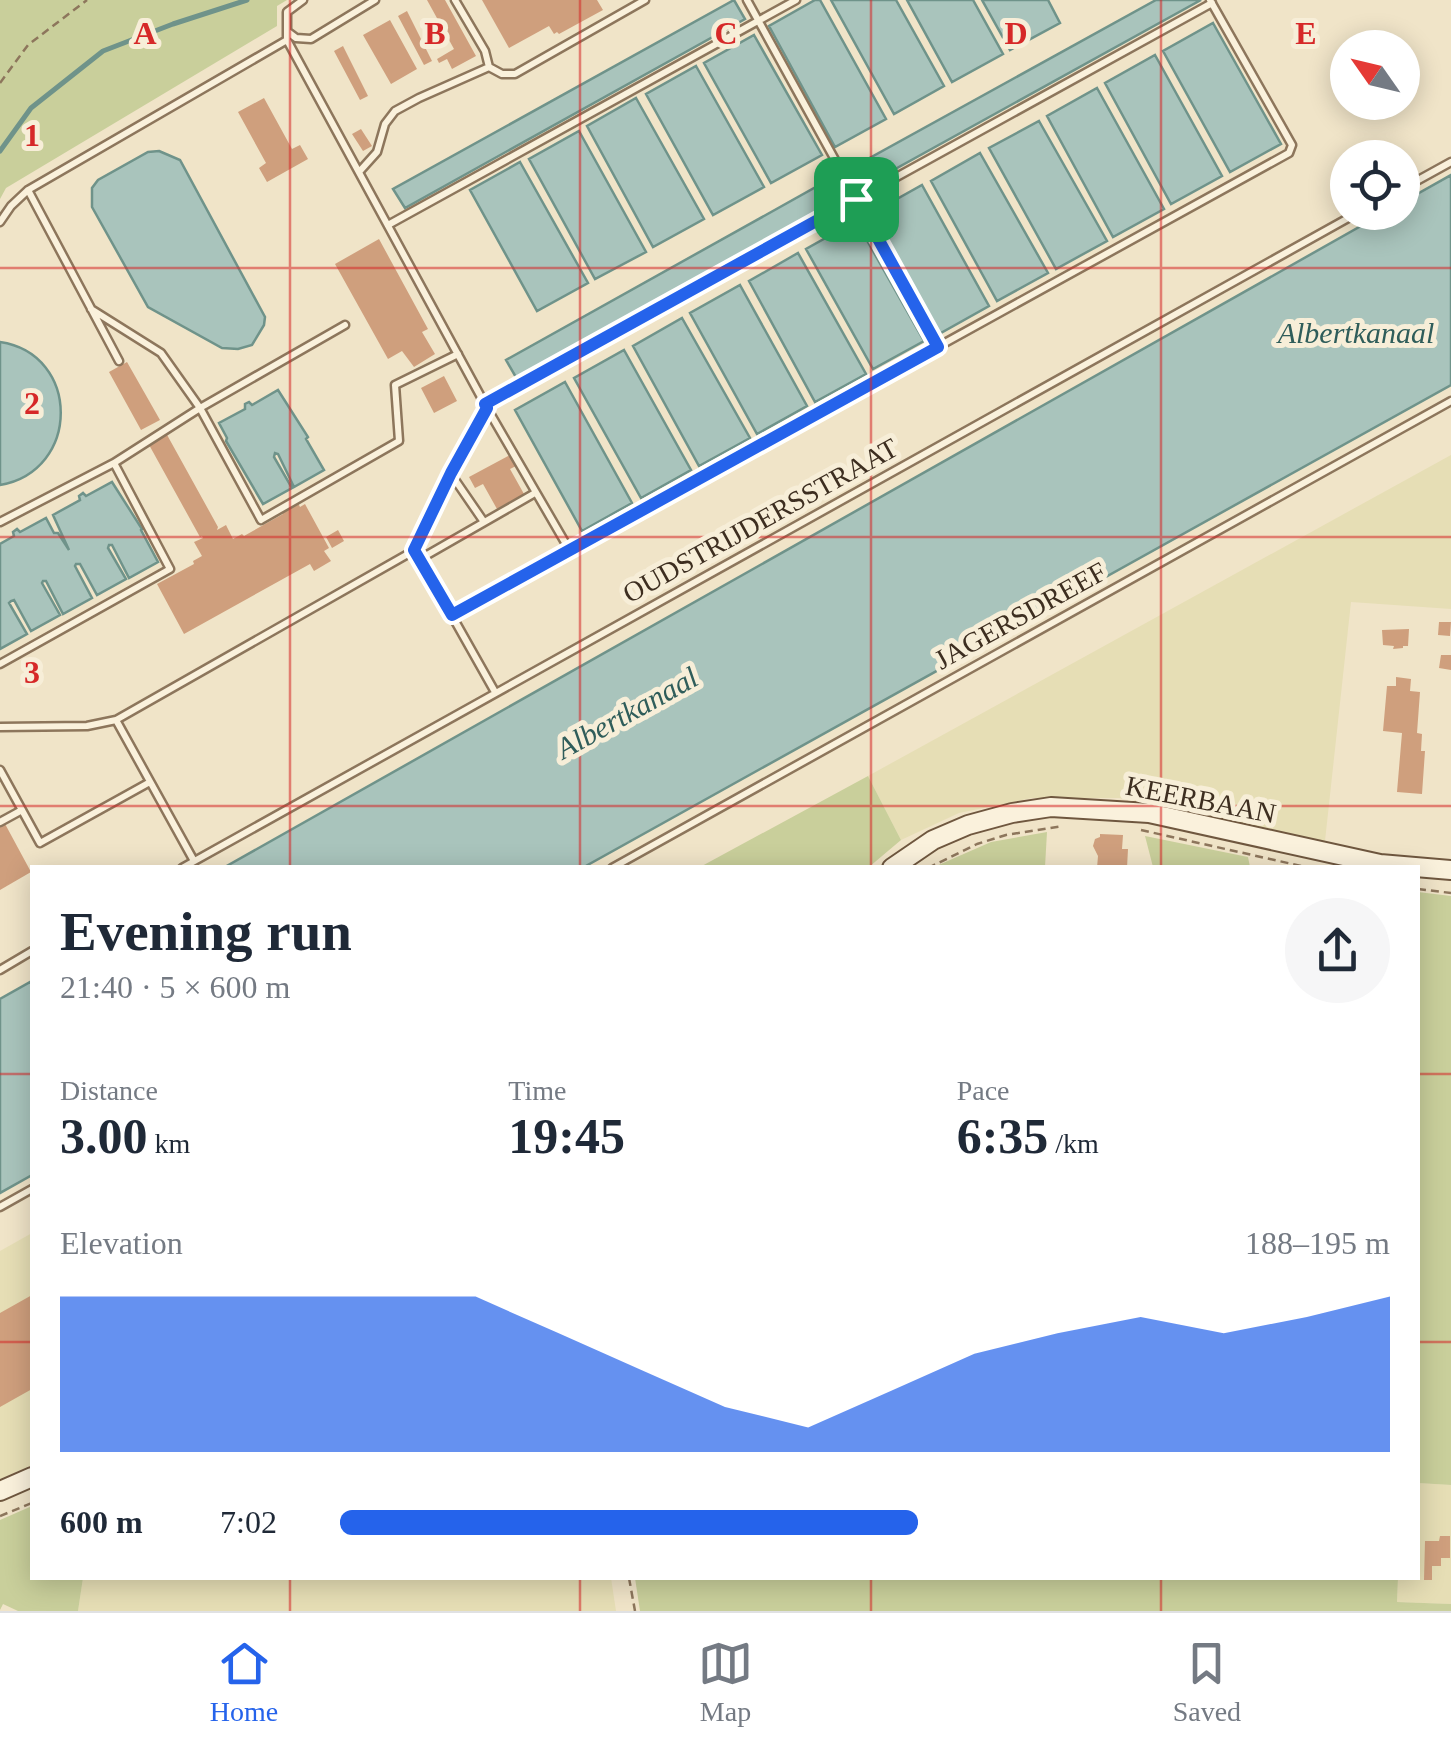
<!DOCTYPE html>
<html lang="en">
<head>
<meta charset="utf-8">
<style>
	:root { --surface:#fff; --page:#f6f6f7; --text:#1f2937; --muted:#747a83; --line:#e0e1e3; --accent:#2563eb }
	body { margin:0; font-family:"Times New Roman",serif; background:var(--page); color:var(--text); height:100vh; display:flex; flex-direction:column; font-size:38px; white-space:nowrap }
	* { box-sizing:border-box; margin:0 }
	p { font-size:32px; color:var(--muted) }
	.icon { flex:none; width:55px; height:55px; fill:none; stroke:currentColor; stroke-width:2; stroke-linecap:round; stroke-linejoin:round }
	.map { position:relative; flex:1; overflow:hidden }
	.panel { position:absolute; left:30px; top:865px; width:1390px; height:715px; display:flex; flex-direction:column; background:var(--surface); border-radius:0px; box-shadow:0 5px 25px #0003 }
	.panel>* { flex:none }
	.needle { width:65px; rotate:304deg }
	.buttons { position:absolute; left:1330px; top:30px; display:grid; gap:20px }
	.buttons a { display:grid; place-items:center; width:90px; height:90px; border-radius:50%; background:var(--surface); box-shadow:0 5px 25px #0003; font-size:50px }
	.pin { position:absolute; display:grid; place-items:center; width:85px; height:85px; color:#fff; margin:-42px; border-radius:20px; box-shadow:0 5px 15px #0006 }
	.round { display:grid; place-items:center; flex:none; width:105px; height:105px; border-radius:52px; background:var(--page) }
	.headline { display:flex; align-items:center; justify-content:space-between; height:170px; padding:0 30px }
	h1 { font-size:55px; font-weight:600; line-height:75px }
	.metrics { display:grid; grid-template-columns:repeat(3,1fr); gap:15px; height:170px; padding:10px 30px }
	.metrics div { display:grid; align-content:center }
	.metrics b { font-size:50px; font-weight:600 }
	.metrics small { font-size:28px; font-weight:400 }
	.metrics p { font-size:28px }
	.chart { height:280px; padding:20px 30px }
	.chart p { display:flex; justify-content:space-between }
	.chart svg { width:100%; height:180px; margin-top:10px; fill:var(--accent); opacity:.7 }
	ul { padding:0 30px; list-style:none; font-size:32px }
	li { display:grid; grid-template-columns:160px 120px 1fr; align-items:center; height:75px }
	li i { height:25px; border-radius:12px; background:var(--accent) }
	.dock { display:flex; justify-content:space-around; align-items:center; height:140px; border-top:2px solid var(--line); background:var(--surface); font-size:28px; color:var(--muted) }
	.dock a { display:grid; justify-items:center; gap:5px }
	.dock .active { color:var(--accent) }
	.map>svg:first-child { display:block }
	.farmland { fill:#e6deb5 }
	.green { fill:#c9cf9b }
	.water { fill:#a9c4bc; stroke:#6f938a; stroke-width:2.5 }
	.lines { fill:none; stroke-linecap:round; stroke-linejoin:round }
	.stream { stroke:#6f938a; stroke-width:5 }
	.building { fill:#cf9f7d }
	.lane-casing { stroke:#8d765c; stroke-width:11 }
	.secondary-casing { stroke:#6f573f; stroke-width:22 }
	.path { stroke:#8d765c; stroke-width:2.5; stroke-dasharray:8 5; stroke-linecap:butt }
	.lane { stroke:#faf1dc; stroke-width:6 }
	.secondary { stroke:#faf1dc; stroke-width:18 }
	.route-casing { stroke:#fff; stroke-width:20 }
	.route { stroke:#2563eb; stroke-width:12 }
	.grid { fill:none; stroke:#d62828; stroke-width:2.5; stroke-opacity:0.55 }
	.labels { text-anchor:middle; stroke-width:10; stroke-linejoin:round; paint-order:stroke }
	.street-label { font-size:28px; fill:#3d2e20; stroke:#f7eed8 }
	.water-label { font-size:30px; font-style:italic; fill:#2f5d5a; stroke:#f7eed8 }
	.grid-label { font-size:32px; text-anchor:middle; font-weight:bold; fill:#d62828; stroke:#f7eed8; stroke-width:10; stroke-linejoin:round; paint-order:stroke }
</style>
</head>
<body>
<div class="map">
<svg width="1451" height="1611" viewBox="0 0 1451 1611">
	<rect width="100%" height="100%" fill="#f0e4c8"/>
	<!-- farmland -->
	<path class="farmland" d="M1451,455V609L1351,602L1325,841L1205,818L1120,798H1032L959,813L901,840L868,776Z
		M32,1233V1465L0,1479V1251Z
		M1418,1483L1451,1485V1604L1397,1602L1398,1578H1418Z
		M83,1578H611L616,1611H78Z"/>
	<!-- green -->
	<path class="green" d="M0,0H287L277,6V26L6,188L0,199Z
		M868,776L901,840L869,867H700Z
		M1047,832L1045,867H934L991,842Z
		M1145,836L1248,857L1250,867H1153Z
		M1418,892L1451,896V1485L1418,1483Z
		M32,1506V1578H83L78,1611H18L3,1604L0,1610V1520Z
		M635,1578H1398L1397,1602L1451,1604V1611H640Z"/>
	<!-- water -->
	<path class="water" d="M734,0L745,19L405,208L393,189Z
		M815,0H820L886,119L835,147L769,26Z
		M831,0H896L944,86L894,114Z
		M907,0H973L1003,54L952,82Z
		M982,0H1048L1060,23L1010,50Z
		M1156,0H1201L859,189L848,170Z
		M1213,23L1281,144L1230,172L1163,51Z
		M754,35L822,155L771,183L704,63Z
		M1155,55L1222,176L1171,204L1105,83Z
		M696,66L764,187L713,215L646,94Z
		M1097,88L1164,209L1113,237L1047,116Z
		M636,98L704,219L653,247L587,126Z
		M1039,121L1107,241L1056,269L989,148Z
		M579,131L646,252L595,279L529,159Z
		M159,151L180,160L265,317L264,325L252,345L238,349L222,348L148,307L92,207V188L98,180L148,152Z
		M980,153L1048,273L997,301L931,181Z
		M520,162L588,283L537,311L470,190Z
		M1451,175V385L584,867H225L1384,213L1402,212L1403,202Z
		M832,178L844,198L517,379L506,360Z
		M922,185L989,306L939,334L872,213Z
		M856,221L924,341L873,369L806,249Z
		M798,253L866,374L815,402L749,281Z
		M740,285L807,406L757,434L690,313Z
		M682,318L750,438L699,466L633,346Z
		M0,342C81,354 81,471 0,485Z
		M624,350L691,470L641,498L574,378Z
		M565,382L632,503L582,531L515,410Z
		M278,390L308,437L306,439L324,470L294,487L278,454L275,453L274,457L292,488L263,504L226,441L227,438L219,423L245,409V404L249,402L252,405Z
		M112,482L142,529L141,530L158,562L129,578L112,545H109L108,548L126,579L97,595L80,564H76L75,566L92,598L63,614L46,581H43L42,583L60,615L31,631L14,600L11,601L9,603L27,634L0,649V544L14,536L13,532L17,529L20,532L46,518L54,533H58L69,550L53,515L80,500L79,496L83,493L86,496Z
		M32,981V1175L0,1193V999Z"/>
	<g class="lines">
		<!-- stream -->
		<path class="stream" d="M0,151L31,108L103,51L173,24L247,0"/>
	</g>
	<!-- building -->
	<path class="building" d="M427,0H445L476,56L452,69L447,59L439,63L437,59L454,49Z
		M482,0H597L603,10L559,34L557,32L554,34L549,26L509,48Z
		M407,11L432,61L424,65L398,16Z
		M390,20L417,69L391,84L363,35Z
		M343,46L368,96L360,100L334,51Z
		M264,98L292,149L300,145L308,159L267,182L259,168L266,163L238,112Z
		M361,129L372,146L363,151L352,134Z
		M379,239L428,329L422,332L435,354L414,367L402,351L388,359L335,264Z
		M127,362L160,420L141,430L109,372Z
		M444,376L457,401L434,413L421,388Z
		M166,433L218,527L217,530L226,525L233,539L242,534L244,536L283,514L282,511L298,503L300,507L305,504L329,548L324,551L331,561L314,571L310,564L184,634L157,584L194,564L193,561L202,556L194,542L203,538L202,536L200,537L148,443Z
		M510,455L516,466L510,469L524,494L497,509L483,484L475,488L469,477Z
		M338,530L344,541L332,548L326,537Z
		M1439,622H1451L1450,636L1438,635Z
		M1409,629L1408,646H1403V648L1393,649L1394,646L1383,645L1382,630Z
		M1441,655H1451V670L1439,668Z
		M1396,677L1411,679L1410,691L1420,692L1417,733L1422,734L1421,751H1425L1422,794L1397,792L1402,733L1383,731L1387,686H1396Z
		M4,822L31,872L0,890V824Z
		M1100,834L1123,835L1122,849H1128L1127,868H1097L1098,856L1093,846L1095,839L1100,837Z
		M32,1295V1389L0,1407V1313Z
		M1440,1536H1450V1558H1441V1566H1432V1580H1424L1425,1541H1439Z"/>
	<g class="lines">
		<defs>
			<path id="lane" d="M303,0L287,12V40L487,408L570,551
				M455,0L485,51L489,67
				M747,0L938,347
				M288,32L296,38L311,39L375,0
				M359,172L377,152L385,124L395,111L419,98L489,67L502,74H515L645,0
				M1402,189L1451,162
				M28,190L119,361
				M0,222L11,206L28,190L287,40
				M388,225L796,0
				M91,309L161,353L200,408L261,520L399,441L395,385L458,354
				M485,404L1212,3
				M451,474L484,522
				M0,522L114,463L200,408L345,325
				M415,549L451,473L486,409
				M420,559L495,692
				M452,615L1289,153L1292,145L1210,0
				M0,664L170,569L114,463
				M116,720L194,861
				M0,727L87,726L116,720L415,550L420,559L535,493
				M0,770L40,843L150,782
				M0,822L22,810
				M182,868L1359,212
				M612,868L1451,401
				M0,970L32,951
				M0,1207L32,1189"/>
			<path id="secondary" d="M892,868L933,840L968,825L1012,813L1051,807L1149,813L1380,864L1451,870
				M0,1491L32,1477"/>
		</defs>
		<!-- lane casing -->
		<use href="#lane" class="lane-casing"/>
		<!-- secondary casing -->
		<use href="#secondary" class="secondary-casing"/>
		<!-- path -->
		<path class="path" d="M0,83L28,45L87,0
			M1141,830L1310,868
			M928,868L977,844L1006,835L1063,826
			M1418,889L1451,893
			M0,1516L32,1503
			M629,1578L635,1611"/>
		<!-- lane -->
		<use href="#lane" class="lane"/>
		<!-- secondary -->
		<use href="#secondary" class="secondary"/>
	</g>
	<g class="lines">
		<defs>
			<path id="route" d="M856,199L938,347L452,615L414,550L451,473L487,408L485,404Z"/>
		</defs>
		<!-- route casing -->
		<use href="#route" class="route-casing"/>
		<!-- route -->
		<use href="#route" class="route"/>
	</g>
	<!-- grid -->
	<path class="grid" d="M290,0V868M580,0V868M871,0V868M1161,0V868M0,268H1451M0,537H1451M0,806H1451M0,1074H32M1418,1074H1451M0,1342H32M1418,1342H1451M290,1578V1611M580,1578V1611M871,1578V1611M1161,1578V1611"/>
	<g class="labels">
		<!-- street labels -->
		<g class="street-label">
			<text transform="translate(760 520) rotate(-29)" y="10">OUDSTRIJDERSSTRAAT</text>
			<text transform="translate(1020 615) rotate(-29)" y="10">JAGERSDREEF</text>
			<text transform="translate(1201 799) rotate(11)" y="10">KEERBAAN</text>
		</g>
		<!-- water labels -->
		<g class="water-label">
			<text x="1356" y="343">Albertkanaal</text>
			<text transform="translate(627 713) rotate(-29)" y="10">Albertkanaal</text>
		</g>
	</g>
	<g class="grid-label">
		<text x="145" y="44">A</text>
		<text x="435" y="44">B</text>
		<text x="726" y="44">C</text>
		<text x="1016" y="44">D</text>
		<text x="1306" y="44">E</text>
		<text x="32" y="146">1</text>
		<text x="32" y="414">2</text>
		<text x="32" y="683">3</text>
	</g>
</svg>
<div class="buttons">
<a><svg class="needle" viewBox="-14 -14 28 28"><path d="M0-13l5 13h-10z" fill="#e53935"/><path d="M0 13l5-13h-10z" fill="#747a83"/></svg></a>
<a><svg class="icon" aria-label="locate" viewBox="0 0 24 24"><circle cx="12" cy="12" r="6"/><path d="M12 2v4M12 18v4M2 12h4M18 12h4"/></svg></a>
</div>
<div class="pin" style="left:856px;top:199px;background:#1e9e55"><svg class="icon" aria-label="arrive" viewBox="0 0 24 24"><path d="M6 21V4h12l-3 4 3 4H6"/></svg></div>
<section class="panel">
<div class="headline"><div><h1>Evening run</h1><p>21:40 · 5 × 600 m</p></div><a class="round"><svg class="icon" aria-label="share" viewBox="0 0 24 24"><path d="M12 15V3M7 8l5-5 5 5M5 13v7h14v-7"/></svg></a></div>
<div class="metrics">
<div><p>Distance</p><b>3.00<small> km</small></b></div>
<div><p>Time</p><b>19:45</b></div>
<div><p>Pace</p><b>6:35<small> /km</small></b></div>
</div>
<div class="chart"><p><span>Elevation</span>188–195 m</p>
<svg viewBox="0 0 160 44" preserveAspectRatio="none"><path d="M0 44V6L10 6L20 6L30 6L40 6L50 6L60 15L70 24L80 33L90 38L100 29L110 20L120 15L130 11L140 15L150 11L160 6V44z"/></svg>
</div>
<ul>
<li><b>600 m</b>7:02<i style="width:55%"></i></li>
</ul>
</section>
</div>
<nav class="dock">
<a class="active"><svg class="icon" aria-label="home" viewBox="0 0 24 24"><path d="M3 11l9-7 9 7M6 9v11h12V9"/></svg>Home</a>
<a><svg class="icon" aria-label="map" viewBox="0 0 24 24"><path d="M3 6l6-2 6 2 6-2v14l-6 2-6-2-6 2zM9 4v14M15 6v14"/></svg>Map</a>
<a><svg class="icon" aria-label="saved" viewBox="0 0 24 24"><path d="M7 4h10v16l-5-4-5 4z"/></svg>Saved</a>
</nav>
</body>
</html>
